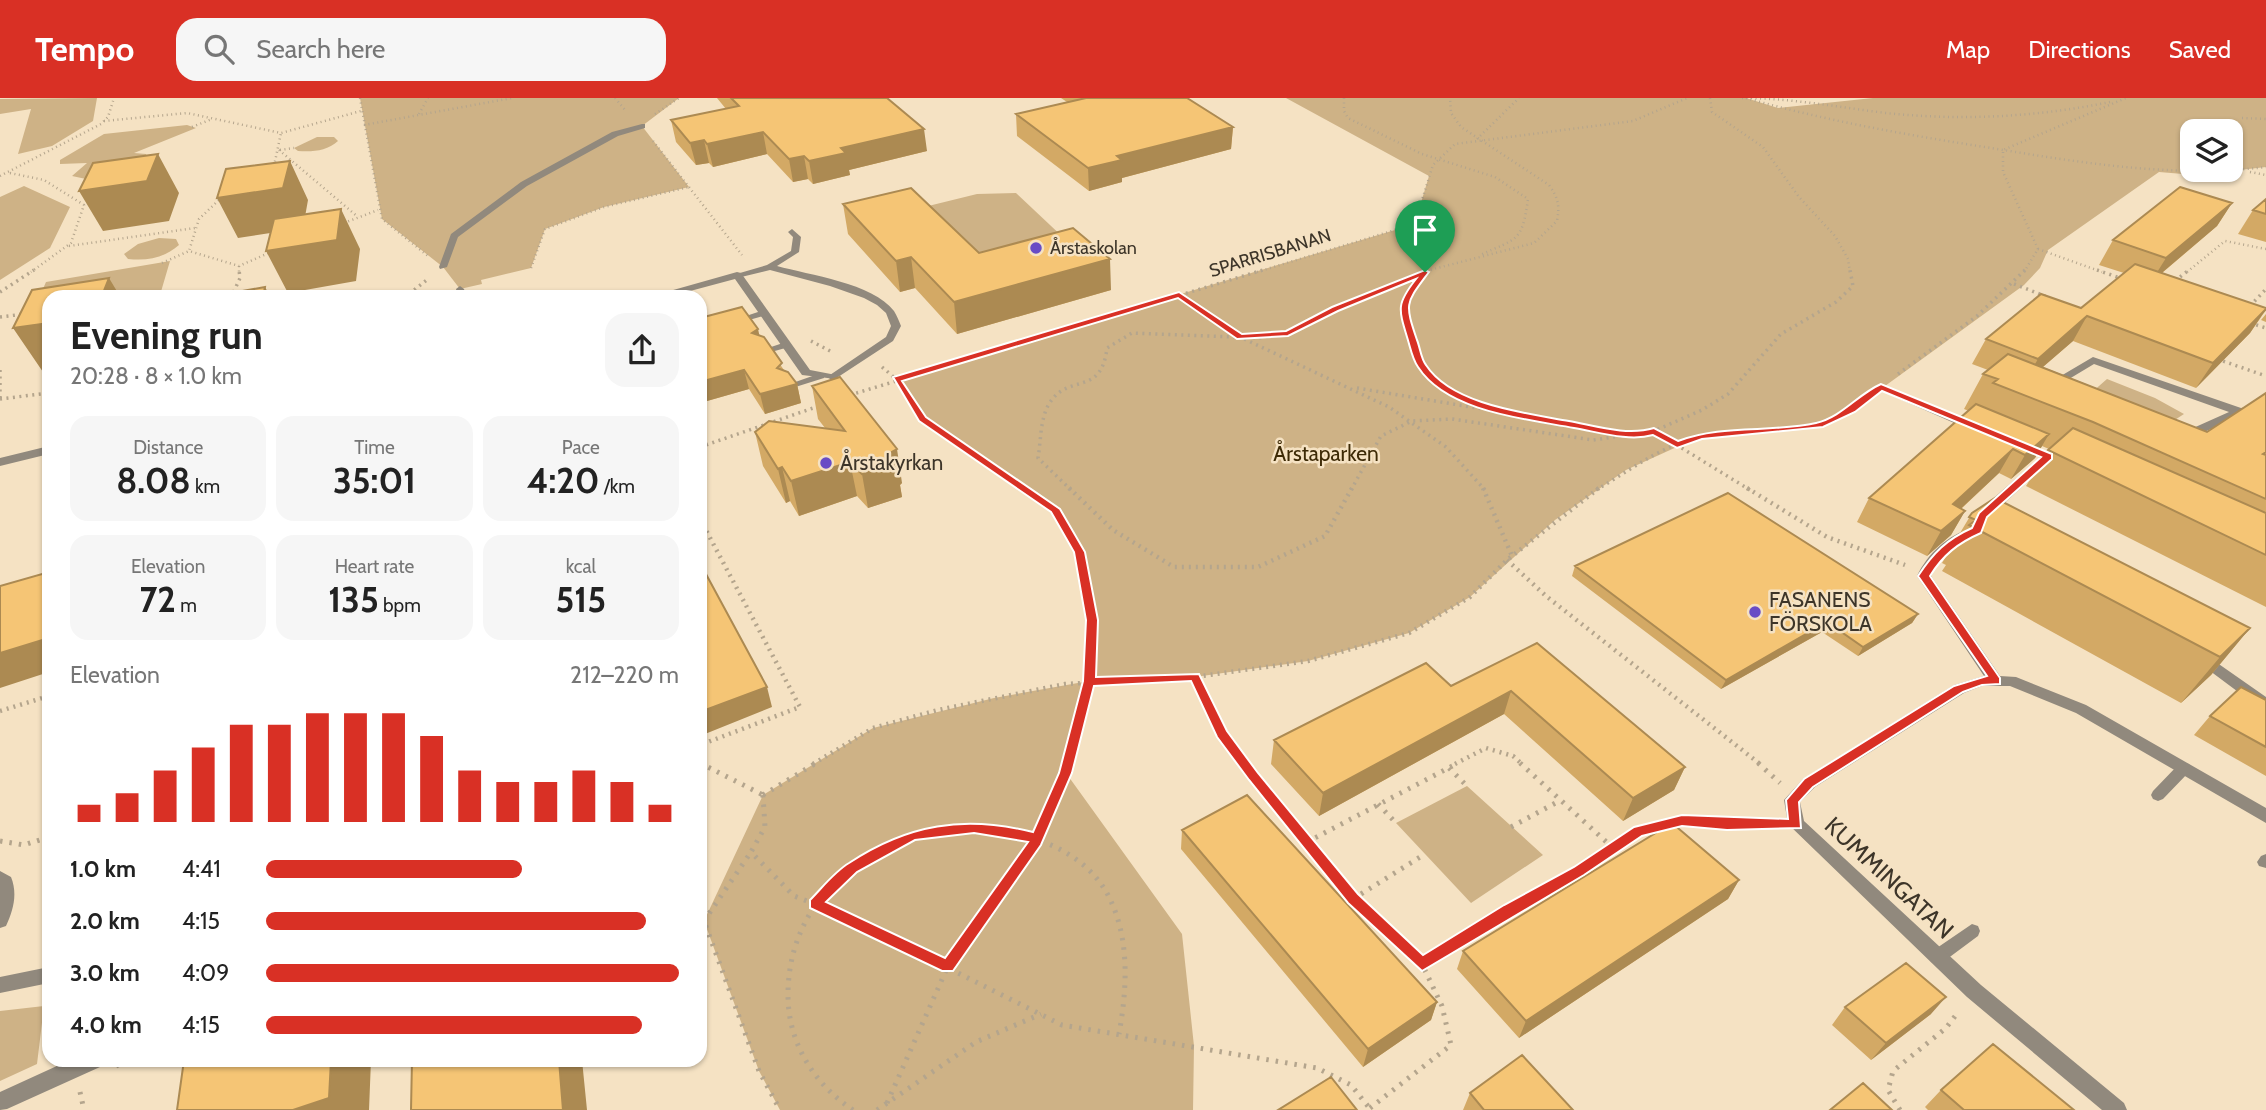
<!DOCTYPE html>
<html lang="en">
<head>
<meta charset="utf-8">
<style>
	:root { --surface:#fff; --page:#f6f6f6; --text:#222; --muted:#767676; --accent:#d93025 }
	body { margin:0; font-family:Cabin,sans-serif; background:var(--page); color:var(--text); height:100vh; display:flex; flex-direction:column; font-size:26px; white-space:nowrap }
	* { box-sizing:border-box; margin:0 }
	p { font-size:23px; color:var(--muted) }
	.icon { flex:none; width:38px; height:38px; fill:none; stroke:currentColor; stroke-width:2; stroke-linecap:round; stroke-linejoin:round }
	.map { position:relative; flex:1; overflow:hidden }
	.drawer { position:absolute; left:42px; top:192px; width:665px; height:777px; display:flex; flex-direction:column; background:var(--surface); border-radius:21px; box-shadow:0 2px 5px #0004 }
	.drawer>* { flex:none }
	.tools { position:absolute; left:2180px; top:21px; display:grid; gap:14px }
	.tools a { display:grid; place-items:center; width:63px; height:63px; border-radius:14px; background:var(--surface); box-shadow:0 2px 5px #0004; font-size:35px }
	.pin { position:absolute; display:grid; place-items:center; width:60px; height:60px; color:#fff; margin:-72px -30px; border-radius:50% 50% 50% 0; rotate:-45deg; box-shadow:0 0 7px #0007 }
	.pin .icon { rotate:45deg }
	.round { display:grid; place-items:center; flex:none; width:74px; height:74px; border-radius:21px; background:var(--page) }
	.overview { display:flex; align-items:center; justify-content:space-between; height:119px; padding:0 28px }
	h1 { font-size:38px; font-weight:700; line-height:52px }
	.stats { display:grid; grid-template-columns:repeat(3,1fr); gap:10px; height:119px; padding:7px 28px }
	.stats div { display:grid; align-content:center; border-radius:18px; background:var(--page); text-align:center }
	.stats b { font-size:35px; font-weight:700 }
	.stats small { font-size:19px; font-weight:400 }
	.stats p { font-size:19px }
	.chart { height:196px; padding:14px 28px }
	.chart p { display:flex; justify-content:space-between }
	.chart svg { width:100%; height:126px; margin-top:7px; stroke:var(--accent); stroke-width:6 }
	ul { padding:0 28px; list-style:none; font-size:23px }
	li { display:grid; grid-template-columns:112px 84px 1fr; align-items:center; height:52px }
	li i { height:18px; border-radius:9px; background:var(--accent) }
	header { display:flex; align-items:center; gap:42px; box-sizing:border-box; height:98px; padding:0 35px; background:var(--accent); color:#fff }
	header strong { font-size:33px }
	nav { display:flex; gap:38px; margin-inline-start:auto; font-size:24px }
	.search { width:490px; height:63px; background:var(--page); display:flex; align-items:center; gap:18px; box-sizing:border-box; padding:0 24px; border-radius:21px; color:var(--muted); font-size:26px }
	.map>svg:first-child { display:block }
	.green { fill:#ceb286; fill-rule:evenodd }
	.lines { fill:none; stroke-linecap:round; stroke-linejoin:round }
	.path-far3 { stroke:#b4a58d; stroke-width:2.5; stroke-dasharray:1 3.5; stroke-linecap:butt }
	.path-far2 { stroke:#b4a58d; stroke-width:3.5; stroke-dasharray:2 4.5; stroke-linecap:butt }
	.path-far1 { stroke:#b4a58d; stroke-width:4.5; stroke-dasharray:2 5; stroke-linecap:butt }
	.path { stroke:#b4a58d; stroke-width:5; stroke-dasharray:2.5 7; stroke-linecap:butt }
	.lane { fill:#91897d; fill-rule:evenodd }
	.street { fill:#91897d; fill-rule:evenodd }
	.wall { fill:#d3a965 }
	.shaded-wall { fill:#ac8a52 }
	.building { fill:#f5c575; stroke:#ac8a52; stroke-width:2 }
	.route { fill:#d93025; stroke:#fff; stroke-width:2; fill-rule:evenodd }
	.poi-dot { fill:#684cc5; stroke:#f5e2c3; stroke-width:2.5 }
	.labels { text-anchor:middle; stroke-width:5; stroke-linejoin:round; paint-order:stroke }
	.far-poi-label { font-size:18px; fill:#3d3529; stroke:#f5e2c3; text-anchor:start }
	.far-street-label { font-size:18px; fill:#3d3529; stroke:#f5e2c3 }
	.park-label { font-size:21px; fill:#3d2a06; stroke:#f5e2c3 }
	.poi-label { font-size:21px; fill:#3d3529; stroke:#f5e2c3; text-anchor:start }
	.near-street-label { font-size:24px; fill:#3d3529; stroke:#f5e2c3 }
</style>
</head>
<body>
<header>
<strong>Tempo</strong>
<div class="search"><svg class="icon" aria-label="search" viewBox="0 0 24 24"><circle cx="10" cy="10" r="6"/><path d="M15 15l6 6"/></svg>Search here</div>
<nav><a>Map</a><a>Directions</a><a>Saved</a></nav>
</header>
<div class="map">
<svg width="2266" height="1012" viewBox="0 0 2266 1012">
	<rect width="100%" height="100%" fill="#f5e2c3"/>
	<!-- green -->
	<path class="green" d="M97,0L93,23L52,48L18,56L31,11L0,16V1Z
		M360,0H679L642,28L689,89L604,109L545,131L531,170L481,182L482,186L460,191L443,169L382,121Z
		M1286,0H1746L1778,10L1873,0H2266V69L2195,77L2159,74L2048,152L2040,170L2024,187L1852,312L1820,327L1701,338L1626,372L1555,422L1470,499L1409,535L1308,563L1195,579L1089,584L1066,675L1182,836L1194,948L1193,1012H780L759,973L704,823L763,697L873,630L994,600L1089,583L1092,521L1079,454L1055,412L922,321L896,281L1395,132L1417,118L1429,78ZM2193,33H2231V72H2193Z
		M187,27L196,30L134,55L146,56L148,61L86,81L72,78L87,65L60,66V62L104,36Z
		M317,39H334L338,43C327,53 313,54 298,53L294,50Z
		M24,88L70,109L50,150L0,182V99Z
		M1016,95L1084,159L982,186L847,128L977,96Z
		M159,140L176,141L179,147C164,160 148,163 128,161L124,156L138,146Z
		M170,163L160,197L143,200H49L31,218L46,184Z
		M2107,281L2155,300L2184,316L2167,327L2091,295Z
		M1467,688L1543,757L1471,805L1396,725Z
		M44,908L37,966L0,983V913Z"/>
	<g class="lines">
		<!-- path-far3 -->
		<path class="path-far3" d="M360,0L382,121L428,158
			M615,0L626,13
			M1344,0V13L1348,20L1422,56L1495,79L1528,101C1522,144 1518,140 1480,157
			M1710,0L1712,14L1763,49L1799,99L1835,138L1848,161L1850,174
			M1742,0C1791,0 1837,9 1886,15C1961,23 2037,19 2110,4
			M1746,0C1826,23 1908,37 1991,50C2083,65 2172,80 2266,69
			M419,16L428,0
			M655,16L679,0
			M2242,20L2266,21
			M104,23L187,15L281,35L361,13
			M364,27L512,0
			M192,29L212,21
			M1477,41L1519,0
			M653,43L742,157
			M279,52L358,119
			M280,52L294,50
			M274,68L281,35
			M2250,74L2266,77
			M10,75L44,82L84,107L71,145L31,174
			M0,78L101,26L108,19L114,0
			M222,99L199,121L189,153L239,168L271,154
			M344,125L378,112
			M69,148L195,130
			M2038,151L2102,174
			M162,165L189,153
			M239,168V174
			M531,170L545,131L604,109L689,89
			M1257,174L1395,132L1417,118L1433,67L1455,46L1633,23L1687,0
			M1422,174L1534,145L1557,123C1560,107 1558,100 1549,87L1461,29L1451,15L1450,0
			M2024,174L2038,151L2003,74V52L2126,0
			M2187,174L2225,143L2266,151"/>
		<!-- path-far2 -->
		<path class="path-far2" d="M2097,172L2123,181
			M1422,177C1406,196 1403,213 1410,236C1413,246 1415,258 1421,267C1454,319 1574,329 1630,336
			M2175,183L2189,172
			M2014,186L2045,198
			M0,194L34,172
			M1180,197L1240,239L1389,309L1446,349L1485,392
			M231,200L240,180L239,172
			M404,200L428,181
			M2250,208L2266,191
			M0,219L24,216
			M2250,225L2266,230
			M811,243L834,255
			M2217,261L2266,278
			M882,269L896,281L922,321L1026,392
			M0,272V301
			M1898,276L1977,218L2025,172
			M1357,290L1483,311
			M850,297L1263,172
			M0,301L49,295
			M1654,333L1750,392
			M700,349L822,307
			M1071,392L1038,360C1041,343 1040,321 1049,306C1068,274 1101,300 1107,250L1132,235L1259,240L1288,235L1426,172
			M1351,392L1381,338L1412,323L1452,321L1593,342L1654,333L1702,312L1728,296L1781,236L1836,204L1853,188L1850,172
			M1596,392C1629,373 1664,346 1702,338C1761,325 1816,343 1866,300"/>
		<!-- path-far1 -->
		<path class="path-far1" d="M1024,390L1055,411L1079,454L1092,521L1089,583L1068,666
			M1069,390L1113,432L1174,469H1258L1325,438L1352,390
			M1483,390L1512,458
			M1747,390L1827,439L1905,467
			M700,421L800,609L700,647
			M1507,462L1546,498L1760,666
			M1195,579L1210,605L1221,636L1245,666
			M0,613L49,598
			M700,665L703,666
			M813,666L873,630L938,612L1065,586L1195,579L1308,563L1409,535L1470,499L1507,462L1599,390
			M1455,666L1486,650L1513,658L1522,666"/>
		<!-- path -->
		<path class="path" d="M700,665L763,697
			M1243,665L1353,801L1422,866
			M1520,665L1613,750
			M1758,665L1780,685
			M1449,670L1467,688
			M763,697L816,665
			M763,697L765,729L751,754L794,798L836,814L1062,927L1317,970L1351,987L1371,1012
			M1378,706L1396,725
			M1511,729L1561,702
			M0,743L24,747L49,739
			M1307,744L1458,665
			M1353,801L1425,756
			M700,821L704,823L759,973L780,1012
			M704,823L751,754
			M116,968L129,962
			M80,994L84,1012
			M887,1005L948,868L1034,747L1069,665
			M1370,1010L1451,947L1442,908L1422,866L1509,811L1579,773L1639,733L1682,723L1771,726
			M853,1012C814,986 788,945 788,897C788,773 918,707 1028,739C1062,748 1094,768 1110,801C1130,843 1127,891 1119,936
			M877,1012L976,944L1041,916
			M1900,1012L1888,992L1893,973L1946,930L1959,913"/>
		<!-- lane -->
		<path class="lane" d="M642,26H645V30L618,38L527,88L458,139L447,169L440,171L439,169L451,136L521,84L612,34Z
			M792,131L801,139L799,154L777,168C809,177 873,185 894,213C897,218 899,223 901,228L893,243L835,281L832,282L827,279L886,239L891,228L886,215L877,207L864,200L830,188L770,172L737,180L733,177L767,167L791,153L793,139L788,134Z
			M460,188L464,191L467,200H458L456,191Z
			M764,212L769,215L767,217L742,224L737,221Z
			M786,244L791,247L789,249L764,256L759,253Z
			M821,275L824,276V280L789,291L784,288Z
			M2184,665L2189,666L2191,670L2189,674L2163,701L2158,703L2153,701L2151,697L2153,693L2179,666Z
			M2266,756V770L2259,768L2257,764L2261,758Z
			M0,773L11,779C18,796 13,813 6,828L0,830Z
			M1972,826L1978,828L1980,833L1978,838L1943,864L1937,866L1931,864L1929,859L1931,854Z"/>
		<!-- street -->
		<path class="street" d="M737,174L741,175L810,272L836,277V281L802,277L735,181L664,200H645Z
			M2093,259L2241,310L2266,307V313L2243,317L2195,338L2191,337V331L2229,314L2094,266L2064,284L2060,285L2054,282Z
			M1881,286L1978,326L1980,329L1978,332H1970L1877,291L1875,289Z
			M49,348V356L0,368V360Z
			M2048,355L2054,359L2052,362L1990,418H1980L1979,415L1980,412L2044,356Z
			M1972,430L1977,431L1979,434L1977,437C1958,447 1940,458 1931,478L2000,578L2016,579L2086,607L2266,710V725L2076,615L2010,588H1982L1964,595L1815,689L1800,704L1804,723L1981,887L2124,1005L2127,1012H2102L1967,899L1788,726L1784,702L1803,681L1954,587L1984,578L1917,478C1928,455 1948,437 1972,430Z
			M2203,555L2266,599V613L2261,611L2198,564L2196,560L2198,556Z
			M49,869V885L0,895V879Z
			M70,962H103L100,969L7,1011L0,1012V994Z"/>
	</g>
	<!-- wall -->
	<path class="wall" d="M717,0H887L927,53L849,72L850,77L813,86L808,81L793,84L767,56L713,69L709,65L696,67L676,44L671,22L726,11Z
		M1061,0H1187L1233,29L1231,51L1122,80V84L1089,93L1017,38L1016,16L1067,4Z
		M2266,101V144L2238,136L2253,112Z
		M2232,105L2217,128L2162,175L2266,212L2250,235L2196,290L2073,243L2043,269L2207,334L2266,295V509L2026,388L2049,351L2042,348L2035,360L2011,381L1999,375L1961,411L1965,413L1951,437L1927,458L1857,424L1869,400L1969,313L1964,311L1983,276L1988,272L1972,266L1986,241L2081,210L2124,175L2099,167L2113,142Z
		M843,106L979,155L1111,192L957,236L915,190L900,194L848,136Z
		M2266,216V224L2261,222Z
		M759,237L784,272L797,286L801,305L765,316L749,291L700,305Z
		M812,288L902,385L900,387L902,399L868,410L857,398L799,418L790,403L786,405L763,368L755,334L825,330L818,321Z
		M1972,415L2250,530L2211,577L2181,605L1942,473L1946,467L1942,465Z
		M1575,468L1918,516L1912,525L1858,558L1822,534L1721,591L1572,478Z
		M1537,545L1685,669L1674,692L1623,723L1504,616L1319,718L1271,666L1274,642L1451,588Z
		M2266,602V678L2194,637L2210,618Z
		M1182,732L1437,904L1431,922L1363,969L1181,751Z
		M1739,782L1728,801L1519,940L1457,871L1463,853Z
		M1845,909L1931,916L1871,962L1832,927Z
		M1941,992L2074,1012H1928L1925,1009Z
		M1470,995L1573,1012H1463Z"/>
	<!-- shaded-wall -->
	<path class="shaded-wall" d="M1233,29L1231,51L1122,80V84L1089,93L1088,70L1117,58Z
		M924,31L927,53L849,72L850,77L813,86L809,63L841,50Z
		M763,34L767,56L713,69L707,46Z
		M704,42L709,65L696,67L690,45Z
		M158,56L179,95L169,123L103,133L79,93Z
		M804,58L808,81L793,84L789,61Z
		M290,63L308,102L303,130L238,140L217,100Z
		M2232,105L2217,128L2151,184L2166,160Z
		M341,111L360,151L356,183L288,195L266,153Z
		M911,159L915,190L900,194L896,163Z
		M1110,161L1111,192L957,236L954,204Z
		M109,180L121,200H101Z
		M265,189L271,200H263Z
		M2266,211L2250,235L2196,290L2213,265Z
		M2087,218L2073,243L2023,286L2038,261Z
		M49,225V273L43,274L13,230Z
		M758,231L762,249L752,235Z
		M744,272L749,291L700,305V284Z
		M797,286L801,305L765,316L760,296Z
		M2049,336L2035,360L2011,381L2025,357Z
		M897,351L902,385L900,387L902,399L868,410L862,376L888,356Z
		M2013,351L1999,375L1939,431L1953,406Z
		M850,364L857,398L799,418L791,383Z
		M782,369L790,403L786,405L778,371Z
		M1965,413L1951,437L1927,458L1941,433Z
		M1918,516L1912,525L1858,558L1863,549Z
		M1827,524L1822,534L1721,591L1726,582Z
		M2250,530L2211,577L2181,605L2220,559Z
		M49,540V574L0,590V555Z
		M767,589L772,609L700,638V614Z
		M1511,593L1504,616L1319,718L1323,695Z
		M1685,669L1674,692L1623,723L1633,700Z
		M1739,782L1728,801L1519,940L1526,923Z
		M1946,899L1931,916L1871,962L1886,945Z
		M1437,904L1431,922L1363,969L1368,951Z
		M331,962H371L369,1012H293Z
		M559,962H582L587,1012H563Z"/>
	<!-- building -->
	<path class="building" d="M731,0H887L924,31L841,50L846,55L809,63L804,58L789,61L763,34L707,46L704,42L690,45L671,22L739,8Z
		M1086,0H1187L1233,29L1117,58L1122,62L1088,70L1016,16Z
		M158,56L147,83L79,93L93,65Z
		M290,63L283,90L217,100L226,71Z
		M2180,89L2232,105L2166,160L2113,142Z
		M911,90L979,155L1073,130L1110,161L954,204L911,159L896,163L843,106Z
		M2266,101V116L2253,112Z
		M341,111L337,142L266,153L274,121Z
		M2135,166L2266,210V211L2213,265L2087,218L2038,261L1986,241L2041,196L2081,210Z
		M109,180L101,200H49V225L13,230L32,192Z
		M265,189L263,200H204Z
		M742,209L758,231L752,235L764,239L782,265L777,270L788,274L797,286L760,296L744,272L700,284V220Z
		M2008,256L2207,334L2266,295V354L2263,356L2266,357V401L2093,324L1993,285L1998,281L1983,276Z
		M840,279L897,351L888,356L896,365L862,376L850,364L791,383L782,369L778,371L755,334L769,323L845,333L812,288Z
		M1976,306L2049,336L2025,357L2013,351L1953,406L1965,413L1941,433L1869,400Z
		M2073,330L2266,415V457L2048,352Z
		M1728,395L1918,516L1863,549L1827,524L1726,582L1575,468Z
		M1995,400L2250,530L2220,559L1969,427L1976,422L1969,419L1972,415Z
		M700,465L767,589L700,614Z
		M49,474V540L0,555V488Z
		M1537,545L1685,669L1633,700L1511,593L1323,695L1274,642L1426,565L1451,588Z
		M2241,589L2266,602V649L2210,618Z
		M1247,697L1437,904L1368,951L1182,732Z
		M1672,725L1739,782L1526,923L1463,853Z
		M1906,865L1946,899L1886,945L1845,909Z
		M1993,946L2074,1012H1964L1941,992Z
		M1522,957L1573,1012H1484L1470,995Z
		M184,962H331L329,1000L293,1012H177Z
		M412,962H559L563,1012H411Z
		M1331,979L1357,1012H1278Z
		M1863,985L1892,1012H1830Z"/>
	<!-- route -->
	<path class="route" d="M1425,172L1429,174C1406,205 1404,204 1417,242C1420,249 1421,261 1426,267C1452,307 1526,315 1569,323C1596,328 1627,338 1654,330L1678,343C1722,326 1771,335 1816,325C1842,319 1858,296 1881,286L2052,356V361L1987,419L1981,435C1958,445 1943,457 1930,478L2000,580V586L1982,587L1963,594L1813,689L1799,704L1801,730L1727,732L1682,728L1642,738L1584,777L1422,873L1348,805L1249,682L1217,639L1191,583L1094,588L1072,675L1041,747L953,873H942L810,810V802C822,790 834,774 849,765C908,726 964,717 1033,734L1059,675L1083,583L1086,522L1074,454L1051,414L919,323L893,279L1179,194L1242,236L1286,233L1332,209ZM1416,181C1397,205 1398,210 1407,239C1410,248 1412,261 1418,269C1447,314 1526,321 1574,330C1598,334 1629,344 1653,337L1677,350L1702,341L1823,329L1855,314L1882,293L2041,359L1979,415L1972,430C1947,441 1933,455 1918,478L1987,578L1954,588L1804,681L1786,702L1788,721L1682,717L1634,729L1574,769L1504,807L1423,857L1358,796L1258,675L1227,633L1199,576L1096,579L1098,522L1085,454L1060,411L926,319L902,283L1178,200L1237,241L1288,238L1338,213ZM974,735L1028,744L945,860L826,804L857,774L915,742Z"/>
	<!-- markers -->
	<g class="poi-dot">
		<circle cx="1036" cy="150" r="7"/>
		<circle cx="826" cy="365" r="7"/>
		<circle cx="1755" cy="514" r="7"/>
	</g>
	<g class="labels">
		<!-- far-poi labels -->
		<g class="far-poi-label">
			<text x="1050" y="156">Årstaskolan</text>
		</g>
		<!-- far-street labels -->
		<g class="far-street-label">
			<text transform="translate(1270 155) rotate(-17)" y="6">SPARRISBANAN</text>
		</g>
		<!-- park labels -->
		<g class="park-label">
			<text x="1326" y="363">Årstaparken</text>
		</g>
		<!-- poi labels -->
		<g class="poi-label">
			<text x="840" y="372">Årstakyrkan</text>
			<text x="1769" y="509">FASANENS<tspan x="1769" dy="24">FÖRSKOLA</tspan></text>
		</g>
		<!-- near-street labels -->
		<g class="near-street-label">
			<text transform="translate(1889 780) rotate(43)" y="8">KUMMINGATAN</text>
		</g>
	</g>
</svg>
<div class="tools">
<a><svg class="icon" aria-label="layers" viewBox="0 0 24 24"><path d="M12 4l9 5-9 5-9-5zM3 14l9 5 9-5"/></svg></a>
</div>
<div class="pin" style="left:1425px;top:174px;background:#1e9e55"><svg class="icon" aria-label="arrive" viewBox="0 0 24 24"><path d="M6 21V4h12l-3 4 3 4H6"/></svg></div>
<section class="drawer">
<div class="overview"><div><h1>Evening run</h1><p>20:28 · 8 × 1.0 km</p></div><a class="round"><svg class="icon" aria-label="share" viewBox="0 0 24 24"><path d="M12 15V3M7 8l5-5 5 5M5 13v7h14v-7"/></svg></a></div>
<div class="stats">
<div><p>Distance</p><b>8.08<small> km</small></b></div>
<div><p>Time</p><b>35:01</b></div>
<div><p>Pace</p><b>4:20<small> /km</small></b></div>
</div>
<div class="stats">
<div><p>Elevation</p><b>72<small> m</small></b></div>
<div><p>Heart rate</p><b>135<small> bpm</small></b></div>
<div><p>kcal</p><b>515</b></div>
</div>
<div class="chart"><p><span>Elevation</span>212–220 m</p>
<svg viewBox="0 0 160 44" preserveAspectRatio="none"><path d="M5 44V38M15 44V34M25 44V26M35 44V18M45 44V10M55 44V10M65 44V6M75 44V6M85 44V6M95 44V14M105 44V26M115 44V30M125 44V30M135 44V26M145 44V30M155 44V38"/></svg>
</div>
<ul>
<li><b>1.0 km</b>4:41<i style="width:62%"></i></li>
<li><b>2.0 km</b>4:15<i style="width:92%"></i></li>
<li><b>3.0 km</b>4:09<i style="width:100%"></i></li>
<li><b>4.0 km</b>4:15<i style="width:91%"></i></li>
</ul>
</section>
</div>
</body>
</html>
